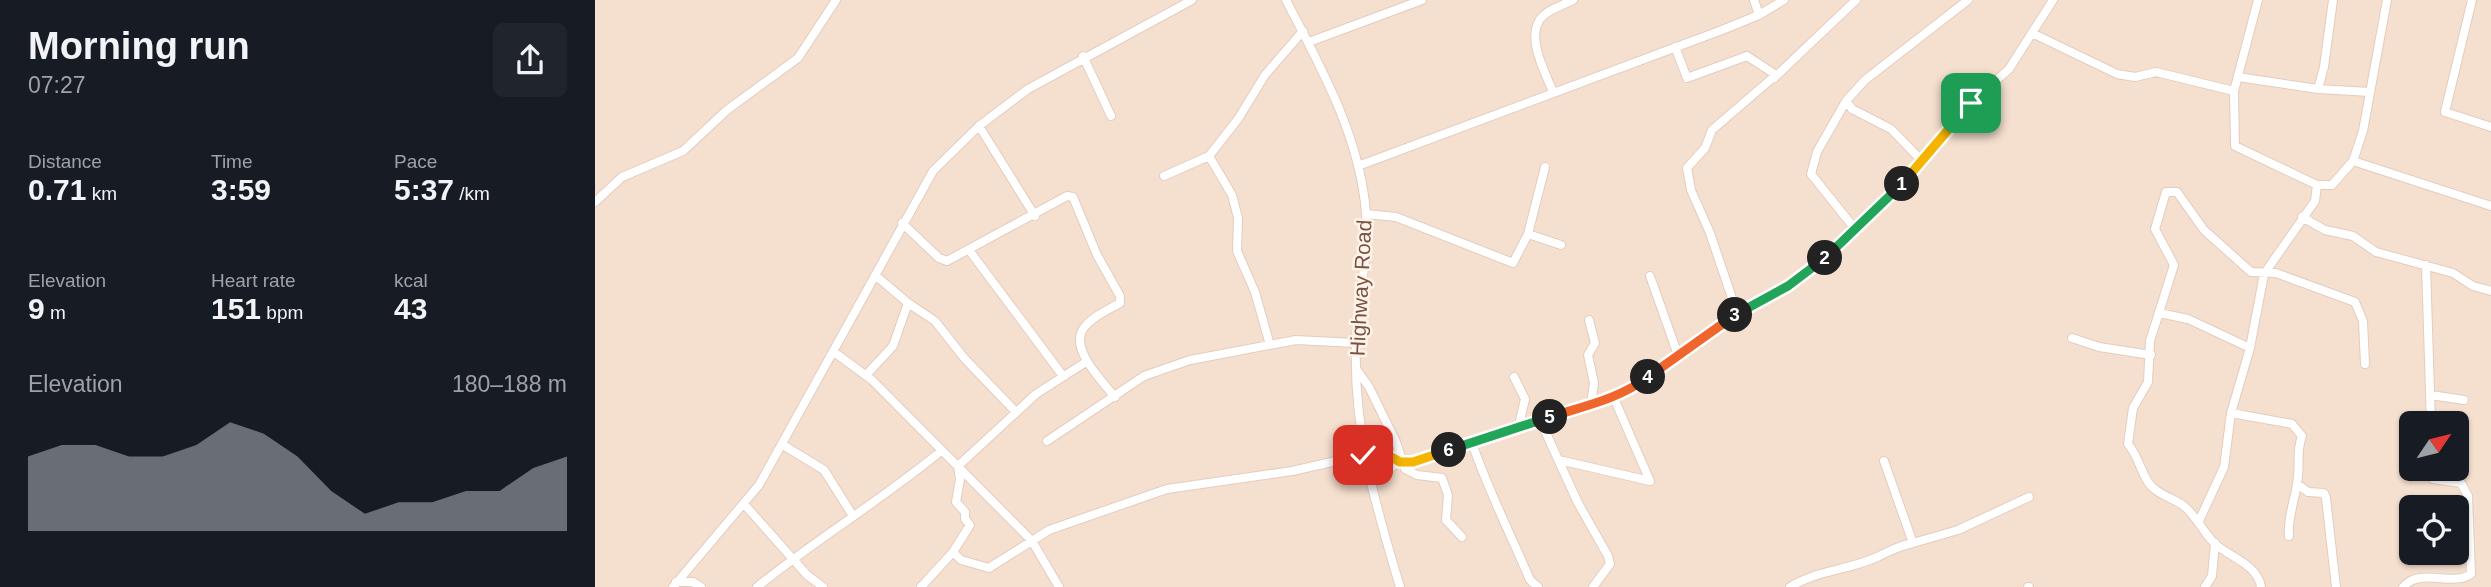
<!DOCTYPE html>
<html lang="en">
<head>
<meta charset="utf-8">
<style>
	:root { --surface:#171b24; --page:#20242c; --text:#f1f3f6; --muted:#9ea1a6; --accent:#8c9099 }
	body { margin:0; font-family:Arial,sans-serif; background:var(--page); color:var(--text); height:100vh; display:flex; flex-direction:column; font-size:26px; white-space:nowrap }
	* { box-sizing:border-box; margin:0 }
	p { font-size:23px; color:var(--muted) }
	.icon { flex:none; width:38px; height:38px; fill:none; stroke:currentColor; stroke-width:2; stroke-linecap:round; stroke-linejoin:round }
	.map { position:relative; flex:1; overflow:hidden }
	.details { display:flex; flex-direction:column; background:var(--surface); width:595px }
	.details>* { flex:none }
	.needle { width:46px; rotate:55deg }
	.tools { position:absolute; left:1804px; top:411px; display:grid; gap:14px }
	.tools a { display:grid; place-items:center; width:70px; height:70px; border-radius:10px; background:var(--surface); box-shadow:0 2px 5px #0004; font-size:35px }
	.pin { position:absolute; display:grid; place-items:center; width:60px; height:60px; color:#fff; margin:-30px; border-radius:14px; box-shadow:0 4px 10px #0006 }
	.km { position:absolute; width:35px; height:35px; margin:-18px; border-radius:50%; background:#222; color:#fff; font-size:19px; line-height:35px; text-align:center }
	.round { display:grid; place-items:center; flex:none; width:74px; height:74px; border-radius:10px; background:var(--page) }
	.headline { display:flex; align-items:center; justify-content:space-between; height:119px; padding:0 28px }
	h1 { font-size:38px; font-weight:600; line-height:52px }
	.stats { display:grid; grid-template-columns:repeat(3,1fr); gap:10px; height:119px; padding:7px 28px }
	.stats div { display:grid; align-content:center }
	.stats b { font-size:30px; font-weight:600 }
	.stats small { font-size:19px; font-weight:400 }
	.stats p { font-size:19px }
	.chart { height:196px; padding:14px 28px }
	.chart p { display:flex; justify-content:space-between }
	.chart svg { width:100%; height:126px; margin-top:7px; fill:var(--accent); opacity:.7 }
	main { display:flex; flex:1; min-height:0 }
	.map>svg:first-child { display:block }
	.residential { fill:#f5e0cf; fill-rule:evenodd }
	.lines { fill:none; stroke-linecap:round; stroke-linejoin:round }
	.minor-casing { stroke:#e4ccbf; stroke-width:10 }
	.minor { stroke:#fff; stroke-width:8 }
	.split-1-casing { stroke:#fff; stroke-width:14 }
	.split-2-casing { stroke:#fff; stroke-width:14 }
	.split-3-casing { stroke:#fff; stroke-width:14 }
	.split-4-casing { stroke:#fff; stroke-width:14 }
	.split-5-casing { stroke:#fff; stroke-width:14 }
	.split-6-casing { stroke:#fff; stroke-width:14 }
	.split-7-casing { stroke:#fff; stroke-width:14 }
	.split-1 { stroke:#f5b400; stroke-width:9 }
	.split-2 { stroke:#22a559; stroke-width:9 }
	.split-3 { stroke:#22a559; stroke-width:9 }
	.split-4 { stroke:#f0652b; stroke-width:9 }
	.split-5 { stroke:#f0652b; stroke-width:9 }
	.split-6 { stroke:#22a559; stroke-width:9 }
	.split-7 { stroke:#f5b400; stroke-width:9 }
	.labels { text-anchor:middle; stroke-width:5; stroke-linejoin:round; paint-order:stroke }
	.street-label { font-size:21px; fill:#765247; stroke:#fff3e8 }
</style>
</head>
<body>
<main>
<section class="details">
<div class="headline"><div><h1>Morning run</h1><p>07:27</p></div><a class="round"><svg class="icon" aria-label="share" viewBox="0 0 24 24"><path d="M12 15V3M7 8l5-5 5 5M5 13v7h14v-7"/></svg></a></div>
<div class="stats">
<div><p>Distance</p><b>0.71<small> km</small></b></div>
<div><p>Time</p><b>3:59</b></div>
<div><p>Pace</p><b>5:37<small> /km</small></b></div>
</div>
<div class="stats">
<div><p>Elevation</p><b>9<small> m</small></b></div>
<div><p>Heart rate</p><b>151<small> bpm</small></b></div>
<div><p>kcal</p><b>43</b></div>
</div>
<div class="chart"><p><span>Elevation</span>180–188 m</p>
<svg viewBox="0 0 160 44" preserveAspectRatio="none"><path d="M0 44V18L10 14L20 14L30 18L40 18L50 14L60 6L70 10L80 18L90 30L100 38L110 34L120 34L130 30L140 30L150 22L160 18V44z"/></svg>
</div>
</section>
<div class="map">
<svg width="1896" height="587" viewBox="0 0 1896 587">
	<rect width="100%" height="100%" fill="#fdefe1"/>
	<!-- residential -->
	<path class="residential" d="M0,0H1896V587H0ZM1816,424H1862V469H1816ZM1816,508H1862V553H1816Z"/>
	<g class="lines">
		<defs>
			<path id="minor" d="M691,0C725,65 766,139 771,214C774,255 763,300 761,342C758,430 780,504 805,587
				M1159,0L1164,15
				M1663,0L1639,91L1640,146L1722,185H1737L1758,161L1768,131L1792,0
				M1877,0L1850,112L1896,127
				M1439,34L1522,74L1540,77L1561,72L1639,91
				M714,42L827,0
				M1080,47L1092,78L1152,56L1181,75L1117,130L1110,148L1092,168L1096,190L1115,233L1142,313
				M488,56L516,116
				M1643,77L1723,89L1775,92
				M1179,78L1261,0
				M1723,89L1729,67L1738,0
				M958,92C950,72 928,33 949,15C957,8 969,5 978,0
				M1251,101L1257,109L1296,129L1328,162
				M384,126L440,216
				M614,156L637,195L643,218L642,251L660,292L675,345
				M1758,161L1896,206
				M763,166L1127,30L1164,15L1189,0
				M569,176L614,156L643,119L670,75L708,31
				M0,202L27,177L88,151L132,110L203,58L241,0
				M771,214L801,217L918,263L933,234L950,167
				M1707,217L1730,230L1758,236L1781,252L1858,273L1878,286L1896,291
				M307,223L344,258L352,261L472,196L478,197L502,255L525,296V303C513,310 496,317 488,329C475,350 508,382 520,397
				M1260,229L1216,174L1222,152L1251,101L1270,80L1373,0
				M933,234L966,245
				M374,250L468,376
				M1831,265L1836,424
				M280,275L313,303L340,321L370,359L420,411
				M1055,276L1083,355
				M1564,313L1593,319L1655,348
				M994,320L1000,343L993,355L999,383L996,405
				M1477,338L1504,347L1556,355
				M239,352L277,380L437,541L464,587
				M491,362L441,394L363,466L365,479L361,502L370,512V519L375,525L358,552L366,560L394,568L454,530L572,489L697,471L768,455
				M762,370L774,387L801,442L810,469L822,475L847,478L853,495L851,520L867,537
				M272,374L298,346L313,303
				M919,377L930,399L924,425
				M1836,395L1869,400
				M1636,413L1697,424L1707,436C1701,453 1705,459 1703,475C1702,496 1692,515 1694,536
				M945,420L983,503L1013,556L1015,564L998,587
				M765,439L805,462
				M452,441L549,376L595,360L701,340L761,343
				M877,443C893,490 916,535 935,580L943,587
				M188,445L229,470L258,516
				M964,460L1055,481L1018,396
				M774,481L805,462H818L924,425L996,405L1042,386L1142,313L1193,287L1225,263L1328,162L1376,103L1414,69L1458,0
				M1702,484L1713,492L1729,493L1731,498L1741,587
				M149,504L212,575L228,587
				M1604,521L1629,467L1636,413L1655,348L1669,274L1720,201L1722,185
				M1318,543L1363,530L1434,497
				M81,582H98L106,587
				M78,587L164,485L338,171L384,126L433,89L597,0
				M162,587C221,539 287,500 346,451
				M326,587L358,552
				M1195,587C1220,571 1254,570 1282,557C1295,551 1303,546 1318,543L1289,461
				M1433,587H1434
				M1610,587L1617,576L1620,543
				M1666,587C1663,565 1635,557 1620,544C1608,532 1602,517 1589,506C1578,498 1561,494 1553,482C1545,469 1543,456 1533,444L1538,408L1553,382L1555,341L1579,265L1560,229L1571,192H1582L1609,230L1656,272L1681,273L1760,302L1768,321L1770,364
				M1808,587C1825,567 1858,587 1876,574L1873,496L1866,483L1838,479L1836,469"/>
		</defs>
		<!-- minor casing -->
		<use href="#minor" class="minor-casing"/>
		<!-- minor -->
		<use href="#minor" class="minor"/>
	</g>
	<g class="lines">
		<defs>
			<path id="split-1" d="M1307,184L1376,103"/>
			<path id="split-2" d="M1230,258L1307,184"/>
			<path id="split-3" d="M1140,315L1193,286L1230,258"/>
			<path id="split-4" d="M1053,377L1140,315"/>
			<path id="split-5" d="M955,417C989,406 1024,399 1053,377"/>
			<path id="split-6" d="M854,450L955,417"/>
			<path id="split-7" d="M768,455L765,439L805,462H818L854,450"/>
		</defs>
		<!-- split-1 casing -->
		<use href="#split-1" class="split-1-casing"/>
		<!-- split-2 casing -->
		<use href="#split-2" class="split-2-casing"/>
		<!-- split-3 casing -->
		<use href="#split-3" class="split-3-casing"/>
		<!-- split-4 casing -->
		<use href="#split-4" class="split-4-casing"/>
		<!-- split-5 casing -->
		<use href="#split-5" class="split-5-casing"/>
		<!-- split-6 casing -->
		<use href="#split-6" class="split-6-casing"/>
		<!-- split-7 casing -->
		<use href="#split-7" class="split-7-casing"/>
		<!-- split-1 -->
		<use href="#split-1" class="split-1"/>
		<!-- split-2 -->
		<use href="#split-2" class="split-2"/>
		<!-- split-3 -->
		<use href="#split-3" class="split-3"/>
		<!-- split-4 -->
		<use href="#split-4" class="split-4"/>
		<!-- split-5 -->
		<use href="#split-5" class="split-5"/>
		<!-- split-6 -->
		<use href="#split-6" class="split-6"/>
		<!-- split-7 -->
		<use href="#split-7" class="split-7"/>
	</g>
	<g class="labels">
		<!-- street labels -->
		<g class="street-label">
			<text transform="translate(766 288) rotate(-87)" y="7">Highway Road</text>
		</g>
	</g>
</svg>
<div class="tools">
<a><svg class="needle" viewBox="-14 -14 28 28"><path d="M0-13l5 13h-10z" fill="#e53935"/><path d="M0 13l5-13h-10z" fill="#9ea1a6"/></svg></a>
<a><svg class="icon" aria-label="locate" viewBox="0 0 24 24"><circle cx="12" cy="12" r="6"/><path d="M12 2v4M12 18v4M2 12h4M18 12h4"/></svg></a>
</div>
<div class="pin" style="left:1376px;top:103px;background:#1e9e55"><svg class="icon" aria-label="arrive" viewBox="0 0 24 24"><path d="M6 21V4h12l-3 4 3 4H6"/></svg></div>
<div class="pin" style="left:768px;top:455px;background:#d93025"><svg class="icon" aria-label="check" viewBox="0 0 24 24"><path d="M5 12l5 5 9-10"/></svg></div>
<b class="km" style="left:1307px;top:184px">1</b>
<b class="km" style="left:1230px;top:258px">2</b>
<b class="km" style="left:1140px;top:315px">3</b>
<b class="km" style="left:1053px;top:377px">4</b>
<b class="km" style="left:955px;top:417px">5</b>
<b class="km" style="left:854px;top:450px">6</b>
</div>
</main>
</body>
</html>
